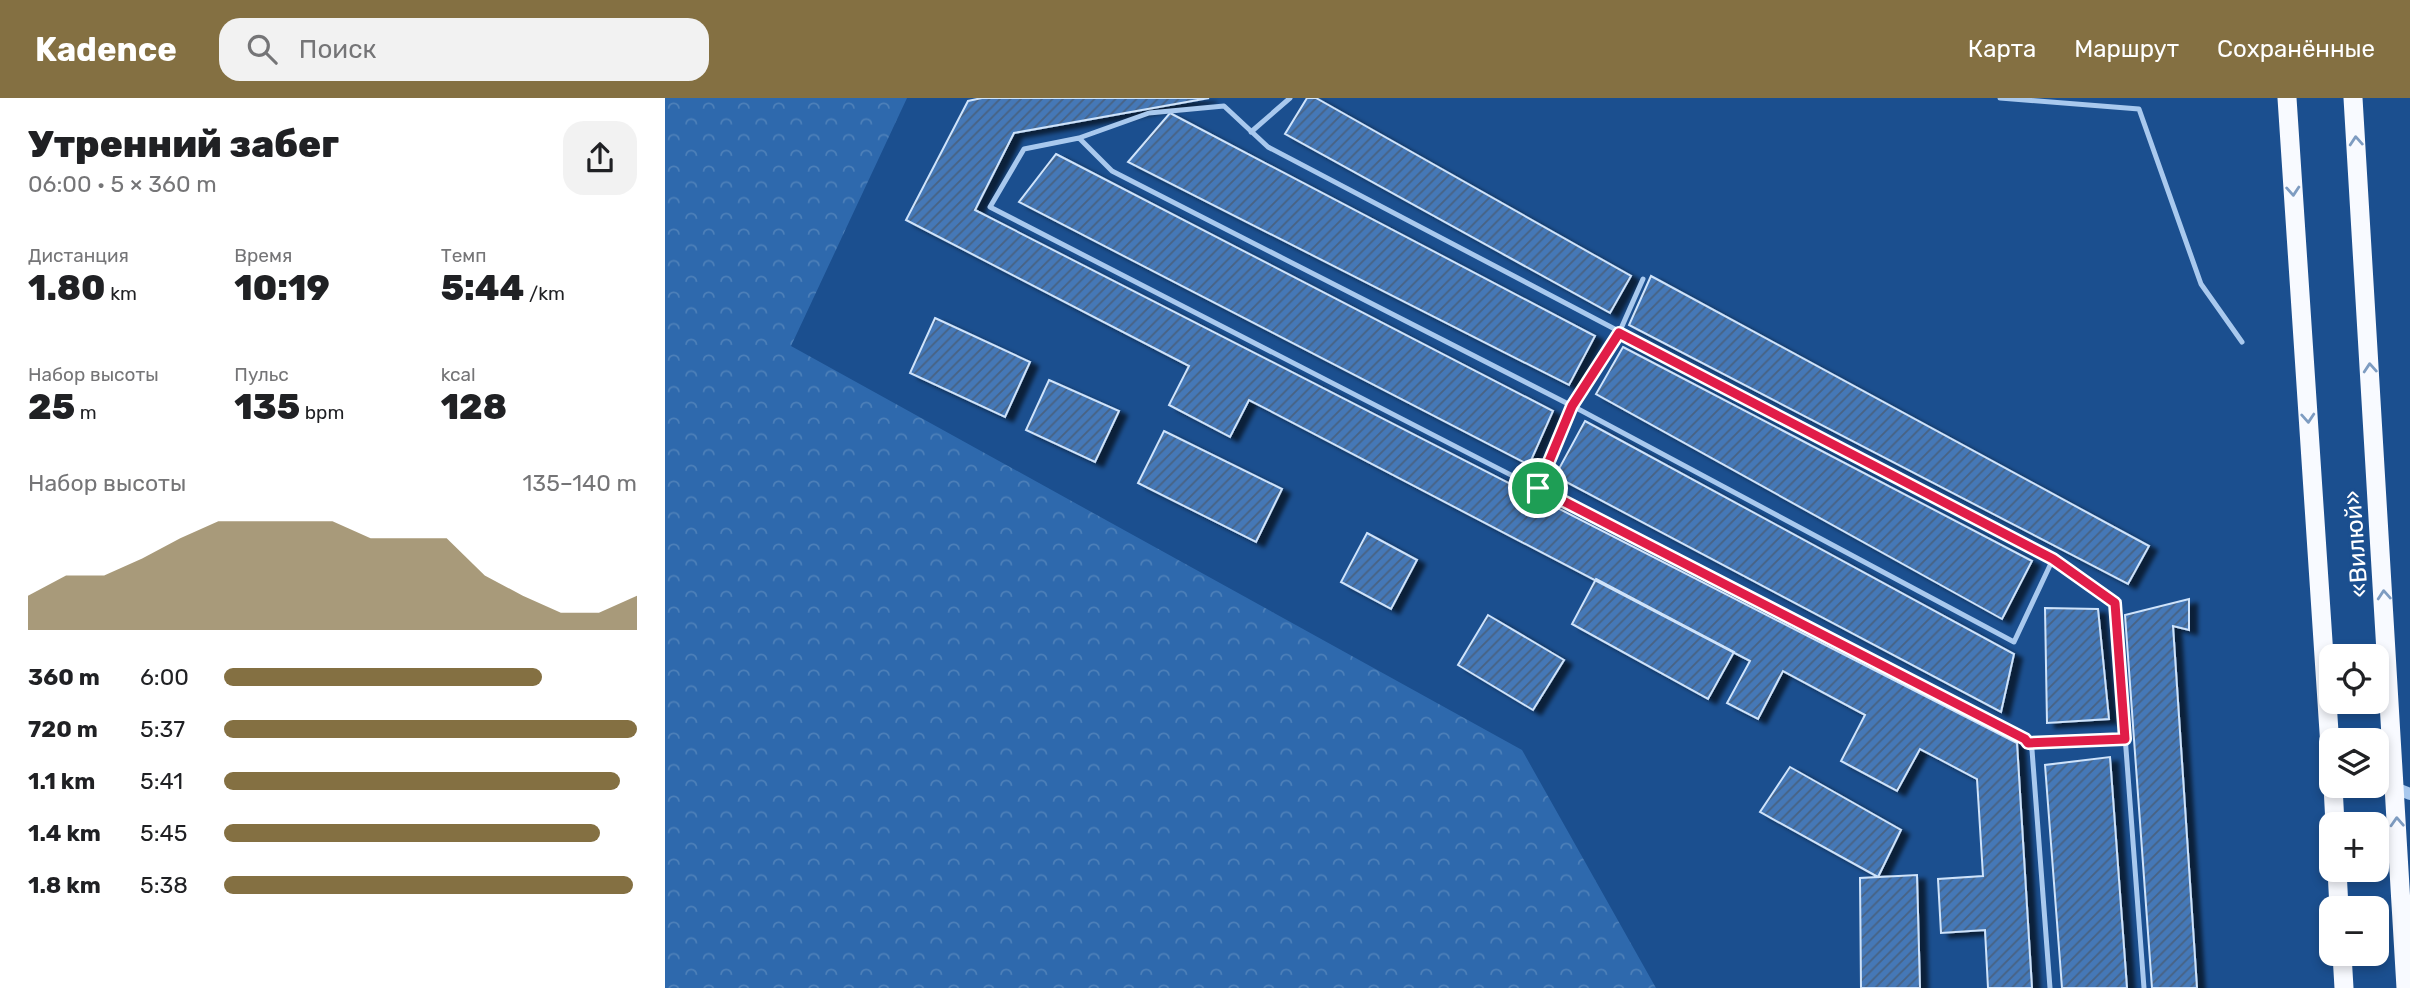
<!DOCTYPE html>
<html lang="ru">
<head>
<meta charset="utf-8">
<style>
	:root { --surface:#fff; --page:#f2f2f2; --text:#202124; --muted:#757577; --accent:#847042 }
	body { margin:0; font-family:Rubik,sans-serif; background:var(--page); color:var(--text); height:100vh; display:flex; flex-direction:column; font-size:26px; white-space:nowrap }
	* { box-sizing:border-box; margin:0 }
	p { font-size:23px; color:var(--muted) }
	.icon { flex:none; width:38px; height:38px; fill:none; stroke:currentColor; stroke-width:2; stroke-linecap:round; stroke-linejoin:round }
	.map { position:relative; flex:1; overflow:hidden }
	.side { display:flex; flex-direction:column; background:var(--surface); width:665px }
	.side>* { flex:none }
	.buttons { position:absolute; left:1654px; top:546px; display:grid; gap:14px }
	.buttons a { display:grid; place-items:center; width:70px; height:70px; border-radius:14px; background:var(--surface); box-shadow:0 4px 10px #0003; font-size:35px }
	.pin { position:absolute; display:grid; place-items:center; width:60px; height:60px; color:#fff; margin:-30px; border:4px solid #fff; border-radius:50%; box-shadow:0 2px 7px #0007 }
	.round { display:grid; place-items:center; flex:none; width:74px; height:74px; border-radius:21px; background:var(--page) }
	.headline { display:flex; align-items:center; justify-content:space-between; height:119px; padding:0 28px }
	h1 { font-size:38px; font-weight:800; line-height:52px }
	.figures { display:grid; grid-template-columns:repeat(3,1fr); gap:10px; height:119px; padding:7px 28px }
	.figures div { display:grid; align-content:center }
	.figures b { font-size:35px; font-weight:800 }
	.figures small { font-size:19px; font-weight:400 }
	.figures p { font-size:19px }
	.chart { height:196px; padding:14px 28px }
	.chart p { display:flex; justify-content:space-between }
	.chart svg { width:100%; height:126px; margin-top:7px; fill:var(--accent); opacity:.7 }
	ul { padding:0 28px; list-style:none; font-size:23px }
	li { display:grid; grid-template-columns:112px 84px 1fr; align-items:center; height:52px }
	li i { height:18px; border-radius:9px; background:var(--accent) }
	header { display:flex; align-items:center; gap:42px; box-sizing:border-box; height:98px; padding:0 35px; background:var(--accent); color:#fff }
	header strong { font-size:33px }
	nav { display:flex; gap:38px; margin-inline-start:auto; font-size:24px }
	.search { width:490px; height:63px; background:var(--page); display:flex; align-items:center; gap:18px; box-sizing:border-box; padding:0 24px; border-radius:21px; color:var(--muted); font-size:26px }
	main { display:flex; flex:1; min-height:0 }
	.map>svg:first-child { display:block }
	.forest { fill:url(#forest-crowns) }
	.building { fill:url(#building-hatch); stroke:#cfe3fa; stroke-width:2; filter:url(#shadow) }
	.lines { fill:none; stroke-linecap:round; stroke-linejoin:round }
	.service { stroke:#a9c9ee; stroke-width:5 }
	.tertiary { stroke:#a9c9ee; stroke-width:12 }
	.trunk { stroke:#f8faff; stroke-width:19 }
	.oneway { stroke:#7e9cc1 }
	.route-casing { stroke:#fff; stroke-width:14 }
	.route { stroke:#e11d48; stroke-width:9 }
	.labels { text-anchor:middle; stroke-width:6; stroke-linejoin:round; paint-order:stroke }
	.street-label { font-size:24px; fill:#fff; stroke:#1b4f8f }
</style>
</head>
<body>
<header>
<strong>Kadence</strong>
<div class="search"><svg class="icon" aria-label="search" viewBox="0 0 24 24"><circle cx="10" cy="10" r="6"/><path d="M15 15l6 6"/></svg>Поиск</div>
<nav><a>Карта</a><a>Маршрут</a><a>Сохранённые</a></nav>
</header>
<main>
<section class="side">
<div class="headline"><div><h1>Утренний забег</h1><p>06:00 · 5 × 360 m</p></div><a class="round"><svg class="icon" aria-label="share" viewBox="0 0 24 24"><path d="M12 15V3M7 8l5-5 5 5M5 13v7h14v-7"/></svg></a></div>
<div class="figures">
<div><p>Дистанция</p><b>1.80<small> km</small></b></div>
<div><p>Время</p><b>10:19</b></div>
<div><p>Темп</p><b>5:44<small> /km</small></b></div>
</div>
<div class="figures">
<div><p>Набор высоты</p><b>25<small> m</small></b></div>
<div><p>Пульс</p><b>135<small> bpm</small></b></div>
<div><p>kcal</p><b>128</b></div>
</div>
<div class="chart"><p><span>Набор высоты</span>135–140 m</p>
<svg viewBox="0 0 160 44" preserveAspectRatio="none"><path d="M0 44V32L10 25L20 25L30 19L40 12L50 6L60 6L70 6L80 6L90 12L100 12L110 12L120 25L130 32L140 38L150 38L160 32V44z"/></svg>
</div>
<ul>
<li><b>360 m</b>6:00<i style="width:77%"></i></li>
<li><b>720 m</b>5:37<i style="width:100%"></i></li>
<li><b>1.1 km</b>5:41<i style="width:96%"></i></li>
<li><b>1.4 km</b>5:45<i style="width:91%"></i></li>
<li><b>1.8 km</b>5:38<i style="width:99%"></i></li>
</ul>
</section>
<div class="map">
<svg width="1745" height="890" viewBox="0 0 1745 890">
	<defs>
		<pattern id="forest-crowns" width="20" height="18" patternUnits="userSpaceOnUse" patternTransform="scale(1.75)"><rect width="20" height="18" fill="#2e69ad"/><path d="M2 6a3 3 0 1 1 6 0M12 15a3 3 0 1 1 6 0" fill="none" stroke="#4d80b9"/></pattern>
		<pattern id="building-hatch" width="6" height="6" patternUnits="userSpaceOnUse" patternTransform="scale(1.75)"><rect width="6" height="6" fill="#4478b7"/><path d="M-1 1l2-2M0 6l6-6M5 7l2-2" fill="none" stroke="#486282"/></pattern>
		<filter id="shadow"><feDropShadow dx="8" dy="4.5" stdDeviation="2" flood-color="#0009"/></filter>
	</defs>
	<rect width="100%" height="100%" fill="#1b4f8f"/>
	<!-- forest -->
	<path class="forest" d="M0,0H242L126,248L857,652L991,890H0Z"/>
	<!-- building -->
	<path class="building" d="M317,0H544L349,35L310,112L1352,645L1367,890H1323L1320,832L1276,835L1273,781L1318,778L1312,681L1255,651L1232,693L1176,663L1200,617L1118,573L1093,621L1062,605L1085,563L584,302L565,339L504,307L524,268L241,122L303,3Z
		M642,0H651L966,178L945,215L620,36Z
		M505,15L930,238L904,287L463,64Z
		M391,56L888,313L864,367L354,104Z
		M986,178L1484,448L1463,486L964,227Z
		M270,220L365,264L340,319L245,275Z
		M958,249L1367,463L1337,521L931,296Z
		M384,282L454,313L430,364L361,332Z
		M920,323L1349,556L1336,614L890,378Z
		M499,333L617,391L591,444L473,385Z
		M702,435L752,462L726,511L676,484Z
		M931,481L1069,554L1043,601L907,526Z
		M1524,501V532L1508,528L1532,890H1487L1460,517Z
		M1380,510L1433,511L1444,621L1382,625Z
		M823,517L899,562L868,612L793,567Z
		M1445,659L1462,890H1397L1380,667Z
		M1125,669L1236,732L1213,779L1095,714Z
		M1252,777L1255,890H1196L1195,780Z"/>
	<g class="lines">
		<!-- service -->
		<path class="service" d="M1335,0L1474,11L1536,186L1577,244
			M586,34L625,0
			M414,40L484,15L559,8L603,49L1388,461
			M873,390L907,308L954,235L978,181
			M1363,645L1460,641
			M1385,890L1367,652L1359,641L325,109L359,51L414,40L447,73L917,313L1349,544L1388,461L1450,505L1479,890"/>
		<!-- tertiary -->
		<path class="tertiary" d="M1730,690L1745,696"/>
		<!-- trunk -->
		<path class="trunk" d="M1622,0L1666,664
			M1688,0L1741,890
			M1668,688L1670,726
			M1672,772L1674,810
			M1677,856L1679,890"/>
	</g>
	<!-- one-way arrows -->
	<defs><path id="oneway-chevron" d="M-2-3.5L2.5 0L-2 3.5" fill="none" stroke-width="1.6" stroke-linecap="round" stroke-linejoin="round" transform="scale(1.75)"/></defs>
	<g class="oneway">
		<use href="#oneway-chevron" transform="translate(1691 43) rotate(-94)"/>
		<use href="#oneway-chevron" transform="translate(1628 93) rotate(86)"/>
		<use href="#oneway-chevron" transform="translate(1705 270) rotate(-94)"/>
		<use href="#oneway-chevron" transform="translate(1643 320) rotate(86)"/>
		<use href="#oneway-chevron" transform="translate(1719 497) rotate(-94)"/>
		<use href="#oneway-chevron" transform="translate(1732 724) rotate(-93)"/>
	</g>
	<g class="lines">
		<defs>
			<path id="route" d="M954,235L1388,461L1450,505L1460,641L1363,645L1360,641L873,390L907,308Z"/>
		</defs>
		<!-- route casing -->
		<use href="#route" class="route-casing"/>
		<!-- route -->
		<use href="#route" class="route"/>
	</g>
	<g class="labels">
		<!-- street labels -->
		<g class="street-label">
			<text transform="translate(1691 446) rotate(-94)" y="8">«Вилюй»</text>
		</g>
	</g>
</svg>
<div class="buttons">
<a><svg class="icon" aria-label="locate" viewBox="0 0 24 24"><circle cx="12" cy="12" r="6"/><path d="M12 2v4M12 18v4M2 12h4M18 12h4"/></svg></a>
<a><svg class="icon" aria-label="layers" viewBox="0 0 24 24"><path d="M12 4l9 5-9 5-9-5zM3 14l9 5 9-5"/></svg></a>
<a>+</a>
<a>−</a>
</div>
<div class="pin" style="left:873px;top:390px;background:#1e9e55"><svg class="icon" aria-label="arrive" viewBox="0 0 24 24"><path d="M6 21V4h12l-3 4 3 4H6"/></svg></div>
</div>
</main>
</body>
</html>
